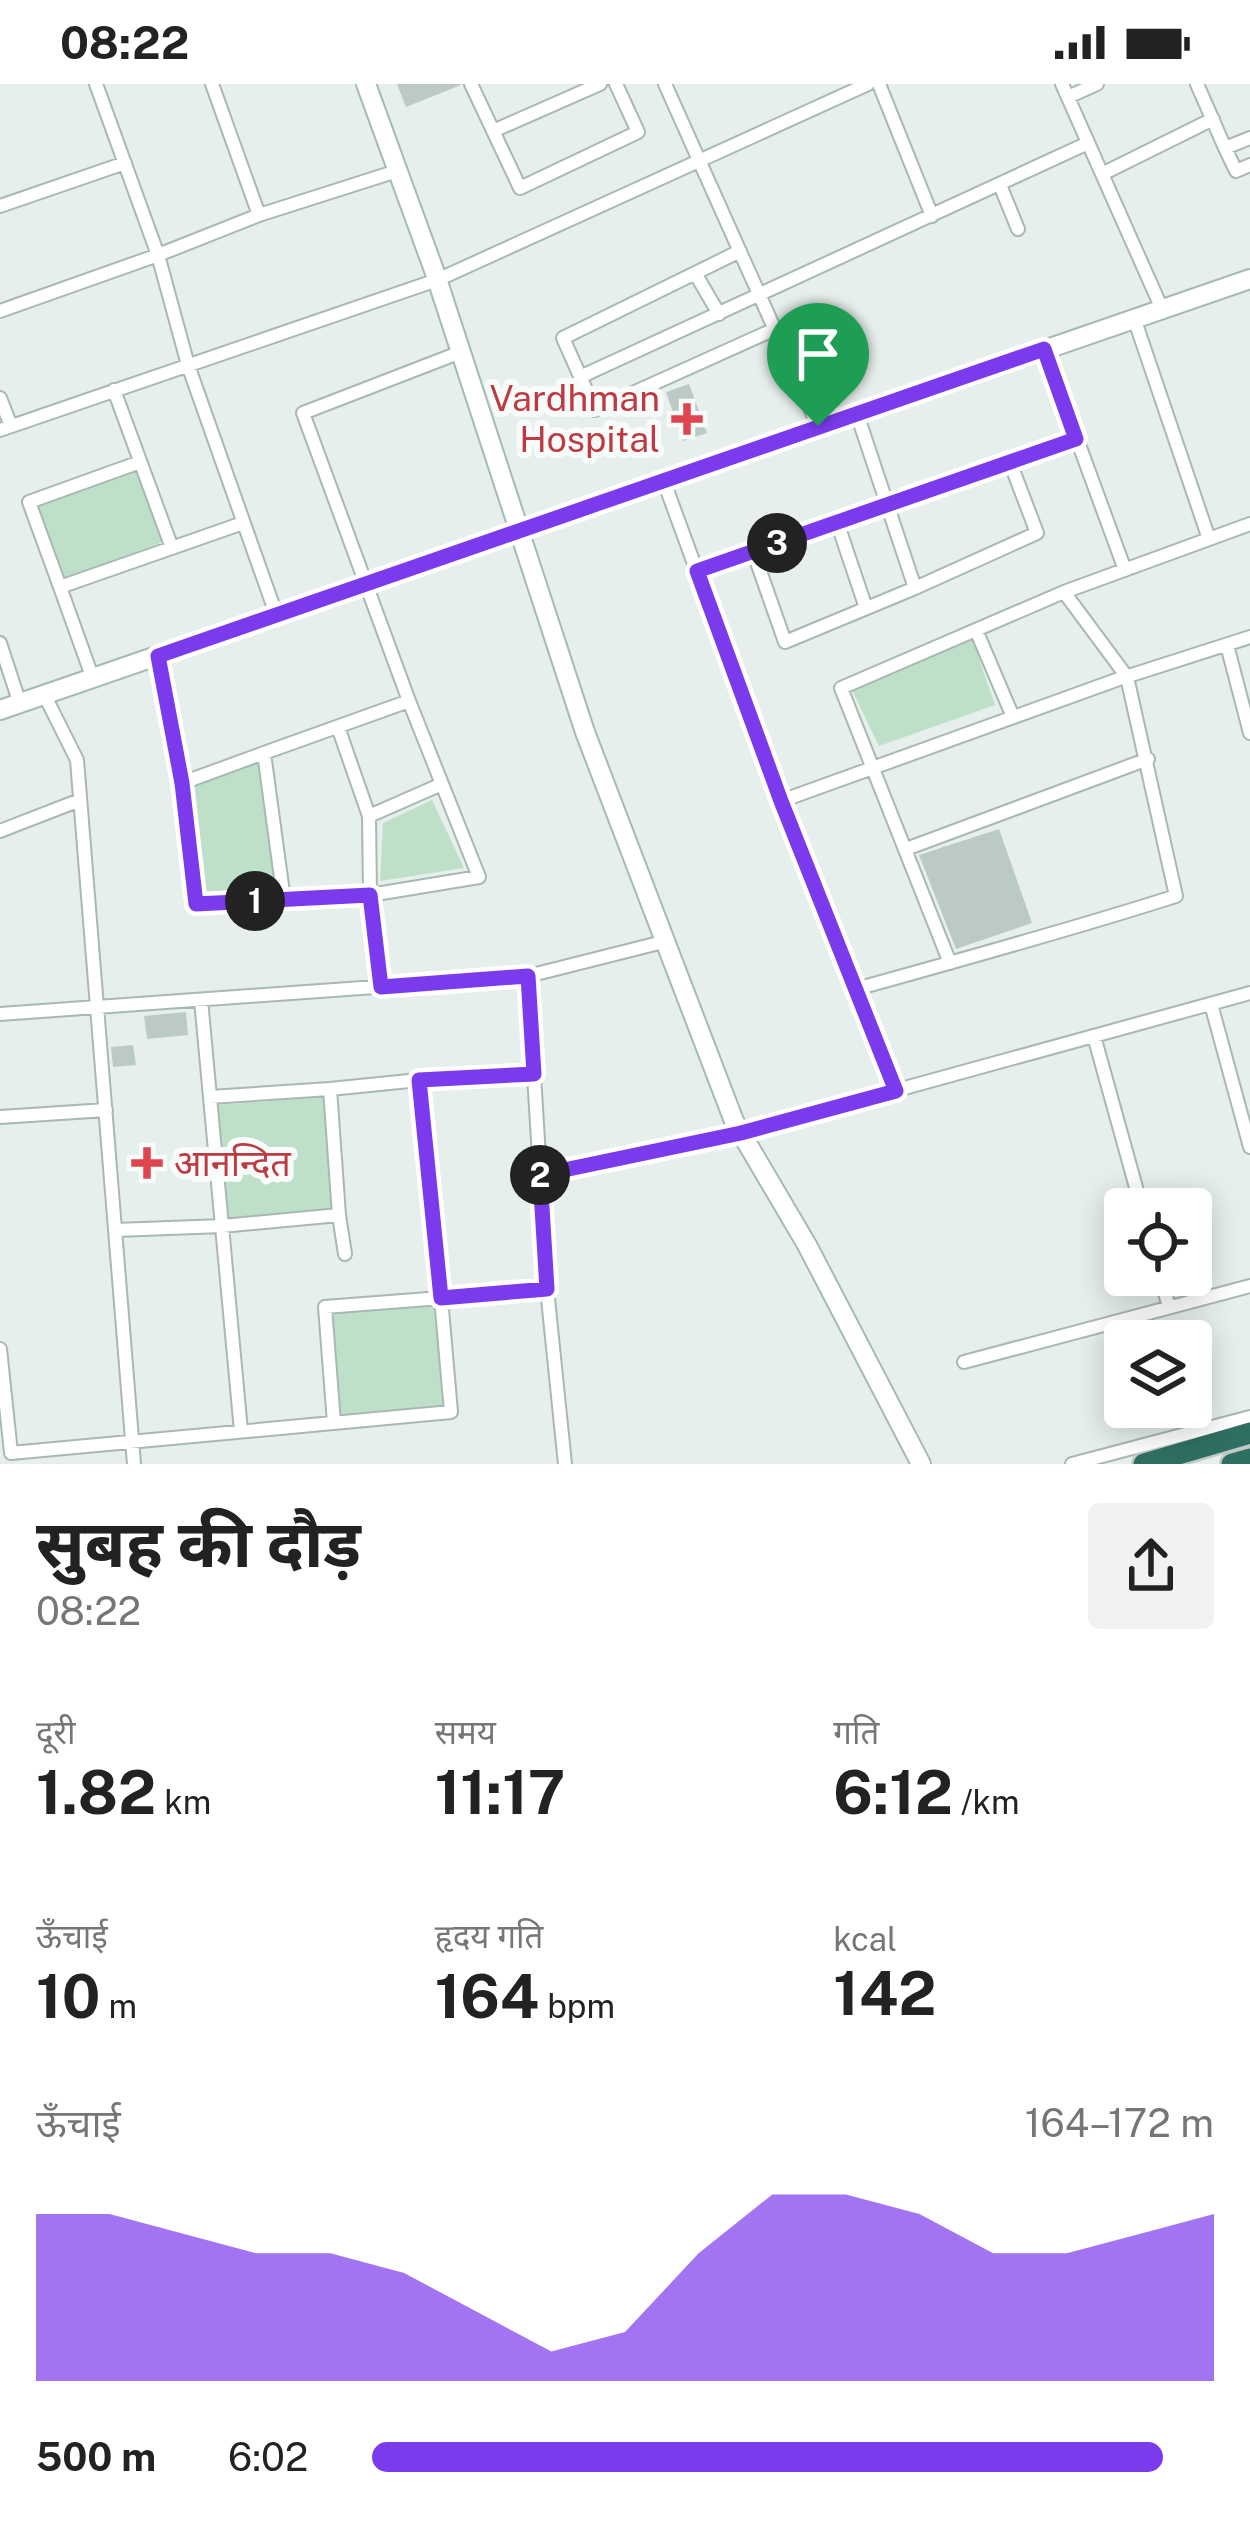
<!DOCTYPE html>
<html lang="hi">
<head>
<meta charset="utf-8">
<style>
	:root { --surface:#fff; --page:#f2f2f2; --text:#222; --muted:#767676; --accent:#7c3aed }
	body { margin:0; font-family:"Public Sans","Noto Sans Devanagari",sans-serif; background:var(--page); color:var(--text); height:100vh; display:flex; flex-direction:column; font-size:45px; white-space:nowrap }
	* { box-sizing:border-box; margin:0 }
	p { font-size:39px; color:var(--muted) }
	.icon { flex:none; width:66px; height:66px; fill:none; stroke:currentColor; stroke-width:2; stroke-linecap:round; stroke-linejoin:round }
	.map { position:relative; height:1380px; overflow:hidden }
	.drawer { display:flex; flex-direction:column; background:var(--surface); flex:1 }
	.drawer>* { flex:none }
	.controls { position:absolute; left:1104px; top:1104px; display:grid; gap:24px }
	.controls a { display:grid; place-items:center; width:108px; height:108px; border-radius:12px; background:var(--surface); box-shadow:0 6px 30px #0003; font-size:60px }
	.pin { position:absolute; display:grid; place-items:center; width:102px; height:102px; color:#fff; margin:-123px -51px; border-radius:50% 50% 50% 0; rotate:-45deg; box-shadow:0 0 12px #0007 }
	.pin .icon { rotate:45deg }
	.km { position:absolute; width:60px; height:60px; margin:-30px; border-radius:50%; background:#222; color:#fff; font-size:33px; line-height:60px; text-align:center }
	.round { display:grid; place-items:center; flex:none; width:126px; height:126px; border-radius:12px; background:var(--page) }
	.head { display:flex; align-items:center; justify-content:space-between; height:204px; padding:0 36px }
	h1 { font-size:66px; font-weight:700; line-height:90px }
	.metrics { display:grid; grid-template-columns:repeat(3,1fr); gap:18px; height:204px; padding:12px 36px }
	.metrics div { display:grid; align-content:center }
	.metrics b { font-size:60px; font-weight:700 }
	.metrics small { font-size:33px; font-weight:400 }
	.metrics p { font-size:33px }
	.chart { height:336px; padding:24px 36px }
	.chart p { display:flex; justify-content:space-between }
	.chart svg { width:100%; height:216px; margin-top:12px; fill:var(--accent); opacity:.7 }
	ul { padding:0 36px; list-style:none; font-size:39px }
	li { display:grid; grid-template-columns:192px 144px 1fr; align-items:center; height:90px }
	li i { height:30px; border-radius:15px; background:var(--accent) }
	.status { display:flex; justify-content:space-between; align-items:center; height:84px; padding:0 60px; background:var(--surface); direction:ltr }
	.status svg { height:33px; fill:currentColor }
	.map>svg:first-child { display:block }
	.green { fill:#bfe0c8 }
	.building { fill:#bbcac4 }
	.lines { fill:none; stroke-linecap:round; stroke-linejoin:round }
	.street-casing { stroke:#a8b8b2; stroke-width:16 }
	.secondary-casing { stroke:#a4bbb3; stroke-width:22 }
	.highway-casing { stroke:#c2cac8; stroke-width:26 }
	.street { stroke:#fff; stroke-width:12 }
	.secondary { stroke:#fff; stroke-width:18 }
	.highway { stroke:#2f6f62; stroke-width:21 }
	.route-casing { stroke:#fff; stroke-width:24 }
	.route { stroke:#7c3aed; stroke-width:15 }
	.health-dot { fill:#e0444e; stroke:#f7fbf9; stroke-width:4.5 }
	.labels { text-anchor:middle; stroke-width:12; stroke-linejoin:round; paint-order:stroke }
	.health-label { font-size:36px; fill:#be3a42; stroke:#f7fbf9; text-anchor:end }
</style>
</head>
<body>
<div class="status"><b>08:22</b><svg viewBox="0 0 49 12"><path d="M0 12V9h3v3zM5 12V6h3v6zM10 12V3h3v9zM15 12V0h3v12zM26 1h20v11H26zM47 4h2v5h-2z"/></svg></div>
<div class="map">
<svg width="1250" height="1380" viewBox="0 0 1250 1380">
	<rect width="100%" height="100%" fill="#e6efeb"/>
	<!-- green -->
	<path class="green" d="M136,386L163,458L63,495L35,421Z
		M972,554L995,621L879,662L852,606Z
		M258,677L278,810L201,813L188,702Z
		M432,716L464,784L380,797L383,739Z
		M324,1013L333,1124L226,1137L217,1021Z
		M434,1222L444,1321L340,1332L333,1227Z"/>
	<!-- building -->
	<path class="building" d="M397,0H461V1L406,23Z
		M689,300L707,349L683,357L666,308Z
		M999,745L1032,839L956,865L919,771Z
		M186,928L188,951L147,955L144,932Z
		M133,961L136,981L113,983L111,963Z"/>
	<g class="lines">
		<defs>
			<path id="street" d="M212,0L259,131L397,87
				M471,0L520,104L638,48L616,0
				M665,0L818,342
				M879,0L932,132
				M1062,0L1162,225
				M1197,0L1225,64L1250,54
				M1068,13L1097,0
				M493,47L600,0
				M1225,64L1236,87L1250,81
				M1102,90L1213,35
				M1000,101L1018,145
				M0,122L125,79
				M259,131L158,171L188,281L276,530
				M740,167L563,254L595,326L775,245
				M695,189L719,230
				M0,227L158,171L96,0
				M1134,234L1209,455L1250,440
				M1044,265L1125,486
				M580,293L1088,59
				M114,306L172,464
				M0,314L11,342
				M857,330L915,504L1037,449L1010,378
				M0,346L437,196L868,0
				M663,395L781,717L896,1007
				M837,438L866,524
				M753,467L785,558L915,504
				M697,487L1076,355
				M60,503L29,418L140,378
				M1064,508L1209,455
				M976,546L1013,633
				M0,559L20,620
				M1227,561L1250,649
				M158,572L182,699
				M93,595L60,503L243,439
				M45,612L77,676L134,1380
				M409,617L303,329L461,268
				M338,643L369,732
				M264,669L409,617L442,700
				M442,700L479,793L370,811L369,732Z
				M781,717L1119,595L1250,553
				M0,747L80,716
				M906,765L1148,675
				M284,816L264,669L182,699L197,820L370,811L381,903
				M528,892L663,858
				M856,905C963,875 1070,846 1176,812L1127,593L1064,508L841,604L950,879
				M201,916L241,1347
				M1211,920L1250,1063
				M0,930L528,892L547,1205L565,1380
				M1094,952L1142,1125
				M419,996L534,990
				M330,1005L419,996L441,1214L547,1205
				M0,1033L106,1026
				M540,1091L741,1049L1250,909
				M339,1131L345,1170
				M116,1146L222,1142L339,1131L330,1005L210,1013
				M1160,1191L1169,1223
				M0,1265L11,1369L451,1328L441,1214L325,1223L334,1339
				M964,1278L1250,1202
				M1072,1380L1250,1333"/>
			<path id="secondary" d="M366,0L435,189L585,648L734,1037L807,1161L921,1380
				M0,626L1250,195"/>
			<path id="highway" d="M1144,1380L1250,1349
				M1232,1380L1250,1375"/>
		</defs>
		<!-- street casing -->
		<use href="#street" class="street-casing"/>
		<!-- secondary casing -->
		<use href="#secondary" class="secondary-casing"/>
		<!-- highway casing -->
		<use href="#highway" class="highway-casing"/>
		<!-- street -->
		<use href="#street" class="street"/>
		<!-- secondary -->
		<use href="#secondary" class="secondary"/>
		<!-- highway -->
		<use href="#highway" class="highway"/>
	</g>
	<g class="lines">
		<defs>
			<path id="route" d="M1044,265L1076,355L697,487L781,717L896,1007L741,1049L540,1091L547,1205L441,1214L419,996L534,990L528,892L381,903L370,811L196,820L182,699L158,572Z"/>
		</defs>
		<!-- route casing -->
		<use href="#route" class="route-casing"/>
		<!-- route -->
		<use href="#route" class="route"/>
	</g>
	<!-- markers -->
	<g class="health-dot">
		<path d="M681 317h12v12h12v12h-12v12h-12v-12h-12v-12h12z"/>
		<path d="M141 1061h12v12h12v12h-12v12h-12v-12h-12v-12h12z"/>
	</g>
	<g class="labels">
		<!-- health labels -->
		<g class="health-label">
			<text x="660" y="327">Vardhman<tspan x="660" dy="41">Hospital</tspan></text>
			<text x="174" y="1092" text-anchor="start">आनन्दित</text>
		</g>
	</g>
</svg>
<div class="controls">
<a><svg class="icon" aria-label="locate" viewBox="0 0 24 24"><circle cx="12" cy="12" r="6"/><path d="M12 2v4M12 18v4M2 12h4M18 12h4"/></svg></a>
<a><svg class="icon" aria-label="layers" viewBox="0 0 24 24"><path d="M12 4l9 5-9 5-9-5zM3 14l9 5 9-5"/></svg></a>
</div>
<div class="pin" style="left:818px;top:342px;background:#1e9e55"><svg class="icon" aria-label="arrive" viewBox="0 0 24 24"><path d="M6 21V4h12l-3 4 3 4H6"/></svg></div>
<b class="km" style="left:255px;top:817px">1</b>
<b class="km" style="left:540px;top:1091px">2</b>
<b class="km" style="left:777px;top:459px">3</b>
</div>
<section class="drawer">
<div class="head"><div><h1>सुबह की दौड़</h1><p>08:22</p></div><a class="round"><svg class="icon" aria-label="share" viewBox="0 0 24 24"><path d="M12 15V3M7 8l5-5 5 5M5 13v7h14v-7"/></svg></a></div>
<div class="metrics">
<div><p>दूरी</p><b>1.82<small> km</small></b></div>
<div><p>समय</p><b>11:17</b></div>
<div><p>गति</p><b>6:12<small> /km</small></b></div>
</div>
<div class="metrics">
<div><p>ऊँचाई</p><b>10<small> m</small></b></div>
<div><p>हृदय गति</p><b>164<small> bpm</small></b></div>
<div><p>kcal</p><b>142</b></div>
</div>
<div class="chart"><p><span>ऊँचाई</span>164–172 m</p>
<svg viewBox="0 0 160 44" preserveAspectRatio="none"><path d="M0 44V10L10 10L20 14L30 18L40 18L50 22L60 30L70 38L80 34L90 18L100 6L110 6L120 10L130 18L140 18L150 14L160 10V44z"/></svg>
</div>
<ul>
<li><b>500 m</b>6:02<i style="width:94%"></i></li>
</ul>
</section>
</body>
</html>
